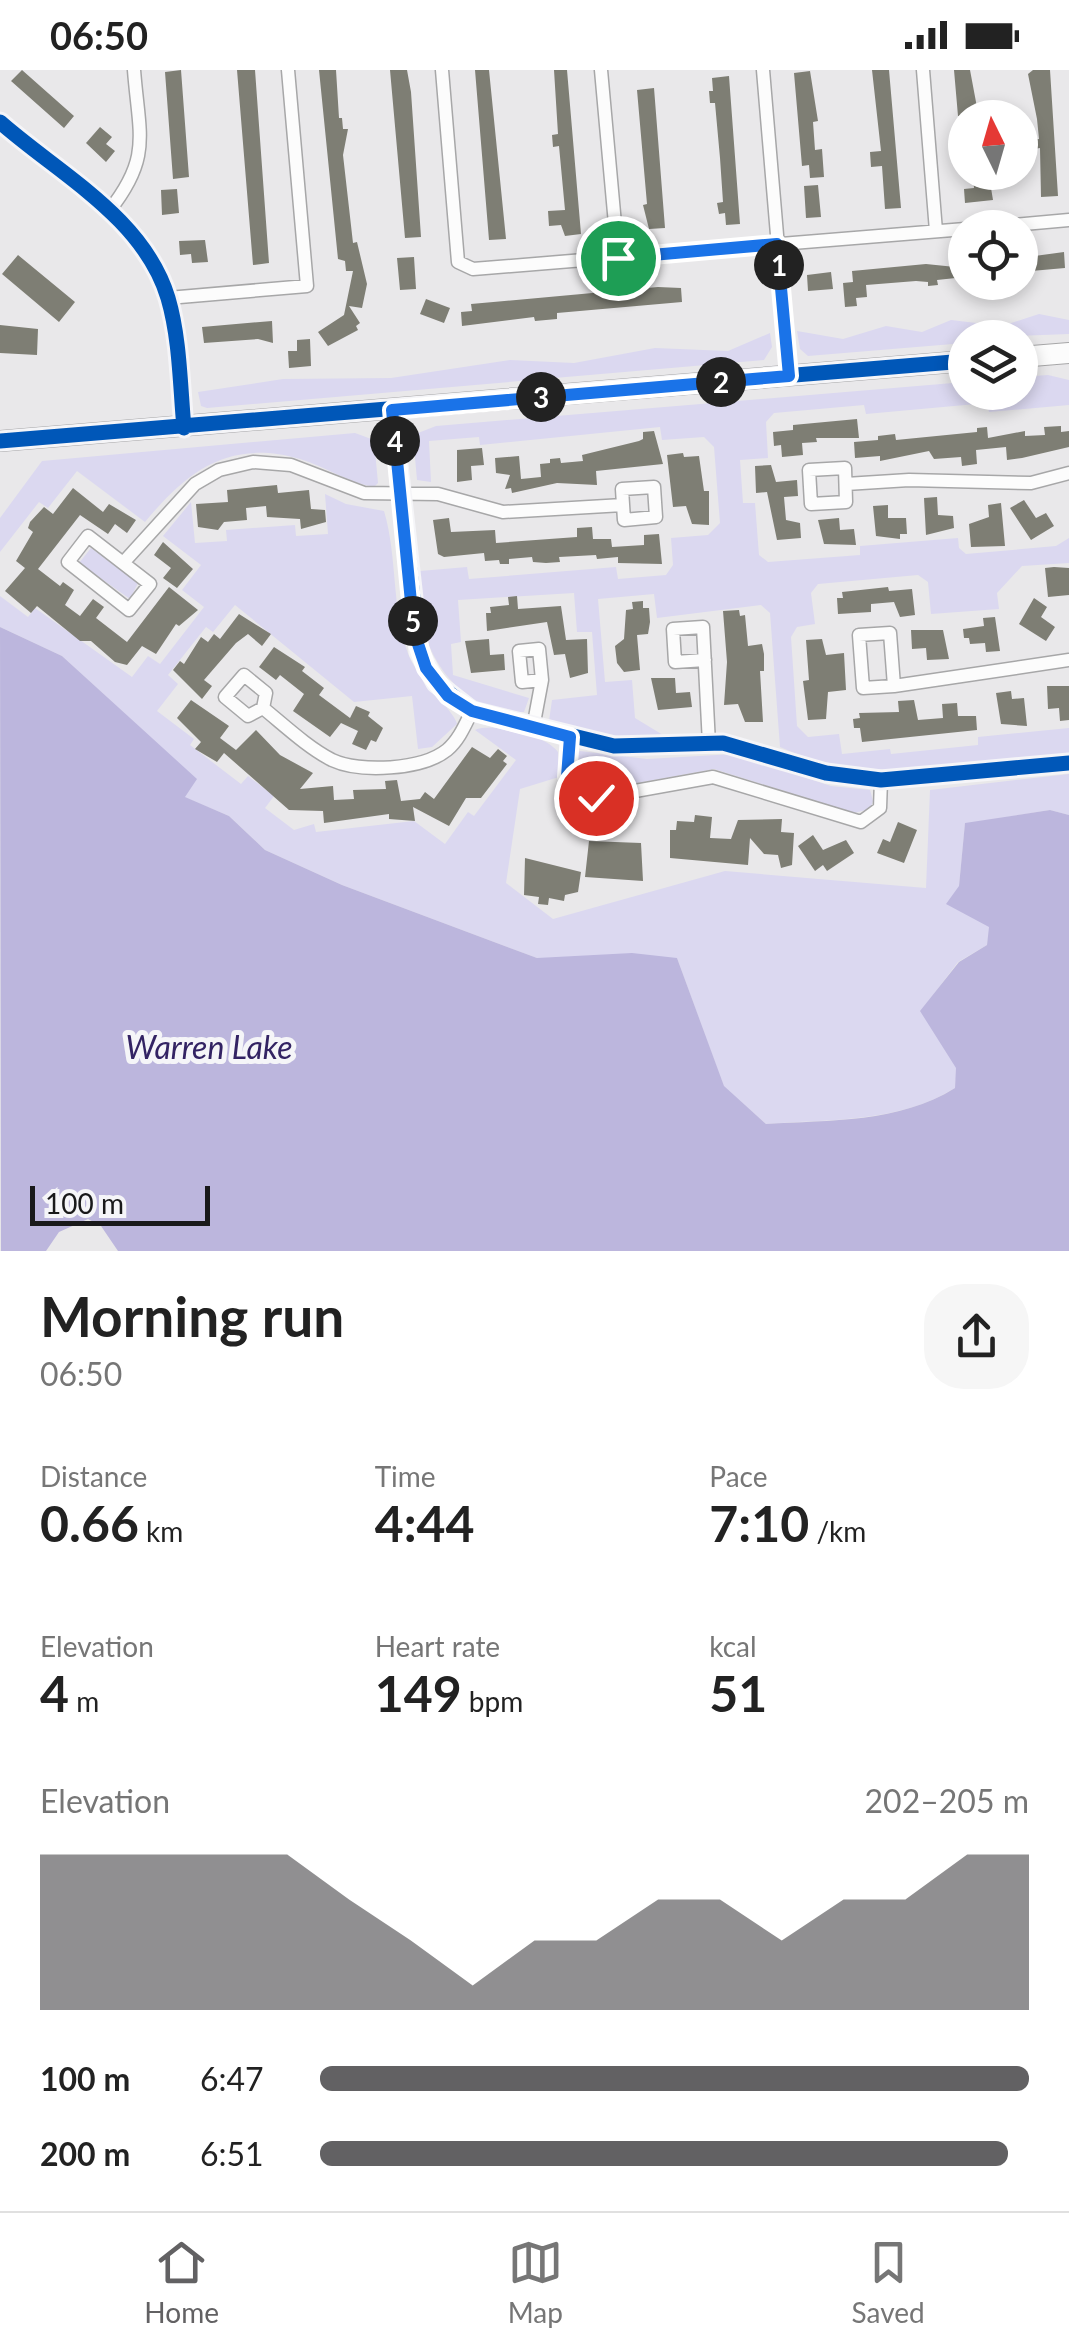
<!DOCTYPE html>
<html lang="en">
<head>
<meta charset="utf-8">
<style>
	:root { --surface:#fff; --page:#f6f6f6; --text:#222; --muted:#767676; --line:#e0e0e0; --accent:#626163 }
	body { margin:0; font-family:Lato,sans-serif; background:var(--page); color:var(--text); height:100vh; display:flex; flex-direction:column; font-size:38px; white-space:nowrap }
	* { box-sizing:border-box; margin:0 }
	p { font-size:32px; color:var(--muted) }
	.icon { flex:none; width:55px; height:55px; fill:none; stroke:currentColor; stroke-width:2; stroke-linecap:round; stroke-linejoin:round }
	.map { position:relative; height:1181px; overflow:hidden }
	.details { display:flex; flex-direction:column; background:var(--surface); flex:1 }
	.details>* { flex:none }
	.needle { width:65px; rotate:355deg }
	.fabs { position:absolute; left:948px; top:30px; display:grid; gap:20px }
	.fabs a { display:grid; place-items:center; width:90px; height:90px; border-radius:50%; background:var(--surface); box-shadow:0 5px 15px #0003; font-size:50px }
	.scale { position:absolute; left:30px; bottom:25px; width:180px; box-sizing:border-box; padding-left:10px; border:5px solid #19191a; border-top:0; font-size:28px; line-height:35px; white-space:nowrap; color:#19191a; -webkit-text-stroke:8px #f5f5f8; paint-order:stroke }
	.pin { position:absolute; display:grid; place-items:center; width:85px; height:85px; color:#fff; margin:-42px; border:5px solid #fff; border-radius:50%; box-shadow:0 2px 10px #0007 }
	.km { position:absolute; width:50px; height:50px; margin:-25px; border-radius:50%; background:#222; color:#fff; font-size:28px; line-height:50px; text-align:center }
	.round { display:grid; place-items:center; flex:none; width:105px; height:105px; border-radius:40px; background:var(--page) }
	.overview { display:flex; align-items:center; justify-content:space-between; height:170px; padding:0 40px }
	h1 { font-size:55px; font-weight:700; line-height:75px }
	.figures { display:grid; grid-template-columns:repeat(3,1fr); gap:15px; height:170px; padding:10px 40px }
	.figures div { display:grid; align-content:center }
	.figures b { font-size:50px; font-weight:700 }
	.figures small { font-size:28px; font-weight:400 }
	.figures p { font-size:28px }
	.chart { height:280px; padding:20px 40px }
	.chart p { display:flex; justify-content:space-between }
	.chart svg { width:100%; height:180px; margin-top:10px; fill:var(--accent); opacity:.7 }
	ul { padding:0 40px; list-style:none; font-size:32px }
	li { display:grid; grid-template-columns:160px 120px 1fr; align-items:center; height:75px }
	li i { height:25px; border-radius:12px; background:var(--accent) }
	.status { display:flex; justify-content:space-between; align-items:center; height:70px; padding:0 50px; background:var(--surface); direction:ltr }
	.status svg { height:28px; fill:currentColor }
	.dock { display:flex; justify-content:space-around; align-items:center; height:140px; border-top:2px solid var(--line); background:var(--surface); font-size:28px; color:var(--muted) }
	.dock a { display:grid; justify-items:center; gap:5px }
	.dock .current { color:var(--accent) }
	.map>svg:first-child { display:block }
	.green { fill:#dbd8f0 }
	.water { fill:#bcb6dd }
	.building { fill:#7e7e74 }
	.lines { fill:none; stroke-linecap:round; stroke-linejoin:round }
	.minor-casing { stroke:#a7a7a8; stroke-width:15 }
	.primary-casing { stroke:#a7a7a8; stroke-width:22 }
	.minor { stroke:#fcfcfc; stroke-width:12 }
	.primary { stroke:#fcfcfc; stroke-width:20 }
	.cycleway-casing { stroke:#f5f5f8; stroke-width:21 }
	.cycleway { stroke:#0057b8; stroke-width:15 }
	.route-casing { stroke:#fff; stroke-width:20 }
	.route { stroke:#1a73e8; stroke-width:12 }
	.labels { text-anchor:middle; stroke-width:10; stroke-linejoin:round; paint-order:stroke }
	.water-label { font-size:32px; font-style:italic; fill:#332363; stroke:#f5f5f8 }
</style>
</head>
<body>
<div class="status"><b>06:50</b><svg viewBox="0 0 49 12"><path d="M0 12V9h3v3zM5 12V6h3v6zM10 12V3h3v9zM15 12V0h3v12zM26 1h20v11H26zM47 4h2v5h-2z"/></svg></div>
<div class="map">
<svg width="1069" height="1181" viewBox="0 0 1069 1181">
	<rect width="100%" height="100%" fill="#e9e8ea"/>
	<!-- green -->
	<path class="green" d="M1039,244L1069,250V264L965,268V273L808,286L800,279L797,261L843,269L886,256L922,262L951,250L1002,256Z
		M770,263L772,277L764,290L207,338L201,336L198,322L283,309L391,308L510,290L574,293L655,278L728,281Z
		M1048,305L1069,310V335L989,342L987,333L866,344L864,335L774,343L766,352L768,388L740,390L743,433H755L759,485L768,492L860,485V476L958,468L959,478L966,484L1056,476L1069,468V493L1022,496L997,523L999,539L931,544L928,512L918,505L818,514L811,523L815,554L797,557L791,567L797,656L808,667L839,664L842,684L890,679L891,684L978,675V667L1069,658V683C976,693 869,718 780,677L770,543L761,535L657,548L654,524L598,529L605,612L632,610L635,648L663,665L618,666L549,651L552,630L597,625L592,562H577L574,523L458,530L461,572L451,574L453,605L529,628L524,642C450,644 410,567 420,501L467,497L469,509L616,497L618,509L666,505L673,495L671,468L708,465L720,453L714,377L704,367L662,370L660,357L480,375L479,367L429,371L431,412L417,410L413,365L436,356L965,312V322H1020V307Z
		M355,363L374,370L378,413L374,417C347,412 326,397 300,389C229,369 188,400 145,452L77,401L48,438L39,432L0,482V448L42,391Z
		M325,424L346,434L384,441C398,488 391,540 409,586C418,609 455,642 457,654L432,677L418,679L412,626L354,632L235,535L213,562L206,557L168,605L178,614L157,641L194,669L190,675L241,714L248,706L274,726L265,738L294,760L314,754L316,762L414,751L445,774L468,742L474,746L516,690L475,660C494,652 546,665 558,682L559,707L520,719L506,813L553,849L725,801L926,818L930,720L1069,704V745L1050,740L965,754L959,816L990,857L987,875L958,892L921,941L957,998L955,1018C899,1053 830,1049 766,1054L724,1017L677,888H537L342,815L265,780L229,746L184,727L196,709L62,586L0,557V526L28,547L35,538L132,607L148,586L160,594L204,537L182,520L201,495L163,466L191,432L195,473L227,471L226,460L295,455L296,466L328,464Z
		M91,478L138,513L130,529L79,493Z
		M580,681L647,689L734,684L831,716L870,720L873,731L870,739L854,743L714,699L599,720L589,719L576,707L575,684Z"/>
	<!-- water -->
	<path class="water" d="M0,557L62,586L197,709L185,727L229,746L265,780L342,815L537,888L632,883L677,888L724,1016L766,1054C830,1050 899,1053 955,1018L956,998L920,941L959,892L987,875L989,857L946,834L959,816L965,753L1050,740L1069,745V1181H118L101,1156L88,1149L59,1162L46,1181H1Z"/>
	<!-- building -->
	<path class="building" d="M22,0L74,46L64,58L11,11Z
		M181,0L189,107L173,109L165,2Z
		M237,0H255L269,193L253,195Z
		M319,0H336L339,48H342L343,59H348L343,85L353,173L357,172L367,214L362,238L349,236L360,253L356,256L358,260L328,276L318,262L344,245L353,201H346L345,191L338,189Z
		M390,0H407L411,22L421,167L405,168Z
		M475,0H489L506,169L489,170Z
		M554,0H567L581,164L565,166L561,155L549,156L548,141L565,140L559,76L553,77L552,65L558,64Z
		M872,0H889L901,138L885,139L882,96L871,97L870,82L881,81Z
		M954,0H970L979,48L958,46Z
		M1033,0H1050L1058,126L1041,127L1040,78L1034,79L1033,70L1039,69L1037,49L1028,4Z
		M810,1L818,51L813,52L815,80L822,79L824,107L810,108L809,95L802,96L794,3Z
		M729,6L740,154L726,155L725,143L719,144L717,133L723,132L720,88L715,33H710L709,21H713L712,8Z
		M654,18L665,158L649,159L643,135L647,134L637,20Z
		M100,57L112,67L106,74L115,81L106,92L86,73Z
		M989,106L993,130L965,133L964,119L974,118L973,108Z
		M818,115L821,147L806,148L804,116Z
		M177,119L179,143L162,145L161,120Z
		M205,170L208,192L192,193L191,184L180,185L179,171Z
		M1064,182L1065,198L1020,202V188Z
		M18,185L75,232L59,252L2,204Z
		M414,187L416,219L400,220L397,188Z
		M926,194L965,198V207L937,210L938,215L928,216V212L916,211L866,215L867,227L856,228L857,236L845,237L843,213L853,212L852,201Z
		M831,202L833,219L808,221L807,205Z
		M658,217L681,218L682,232L557,243V249L535,251L534,247L462,256L461,242L472,241L471,234Z
		M426,229L450,238L444,253L420,244Z
		M272,251L273,273L258,269L204,273L202,257Z
		M0,255L38,259L37,285L0,283Z
		M310,269L311,296L289,298L288,281H297V270Z
		M857,349L859,368H816L817,372L802,373L803,385L782,387L781,375L774,376L773,362L793,360V355Z
		M1061,356V362L1069,361V377L1022,388L1007,390L1006,377L976,380L977,394L962,396L961,387L934,389L929,381L880,391V386L855,388L854,372L878,370V366L895,364L896,370L977,362V358L987,357L988,368L1025,361V366L1045,365L1044,357Z
		M654,361L663,394L596,401L597,415L557,413L512,423L511,418L505,419L510,405L496,403L495,388L519,386L521,409L541,407L540,394L550,393V389L560,388L561,393L583,391L582,385L639,371L643,369V362Z
		M482,378L484,395L471,396L472,410L457,412V380Z
		M683,383L684,387L699,386L704,421H709V455L692,454L686,436L673,437L667,385Z
		M771,395L776,412L797,410L798,426L784,427L786,450L800,453L801,468L777,470L767,422L756,423L755,396Z
		M277,415L278,423L309,420L311,439L325,440L326,452L301,459L300,449L267,447L266,436L246,438L247,450L224,452L218,460L198,457L196,434L228,432L227,420Z
		M73,418L103,442L109,434L136,450L127,463L115,454L108,464L80,445L38,499L60,516L63,512L74,520L65,535L80,546L93,529L104,537L96,548L127,572L169,517L198,540L179,556L176,554L156,584L142,576L127,595L115,592L91,571H80L37,536L31,543L5,521L25,498L16,491L33,462L28,458L30,452L44,437L53,444Z
		M937,427L938,445L953,446L954,458L926,465L924,428Z
		M1024,430L1036,448L1046,443L1054,456L1031,470L1010,438Z
		M1001,433L1005,476L971,477L969,454L989,447L988,435Z
		M888,435V448H906L907,464H900V469L876,466L873,436Z
		M449,448L451,462L495,460L496,473L577,467V458L592,457L593,469H611L612,477L644,475V465L659,464L662,494L618,493V487L597,489L596,485L559,487L560,492L546,493L533,492L532,487L509,489V494H500L499,490L485,491L484,483L444,487L438,484L433,450Z
		M839,448L840,460L854,459L856,475L824,474L818,450Z
		M163,472L193,499L177,518L163,508L171,498L154,485Z
		M1054,497L1069,498V525L1048,527L1045,498Z
		M888,517L889,521L912,519L915,545L900,547L894,532L871,534V542L838,544L837,528H843L842,522Z
		M517,526L518,539L561,536L566,570L587,569L588,603L570,608L565,584L554,585L547,552L487,561L486,543H491L490,537L509,535L508,527Z
		M1034,528L1047,537L1041,547L1055,557L1046,571L1019,554Z
		M643,531V538H649L650,552L648,564L637,565L640,600L624,602L617,593L615,576L624,569L626,540L633,539L632,532Z
		M739,540L740,546L745,545L748,576L762,574L764,584V601H760L763,652H745L738,634L724,635L727,592L723,541Z
		M239,544L271,564L262,576L248,564L236,573L204,610L212,616L202,629L173,600L180,591L184,594L201,567L208,572L214,564L220,569Z
		M995,547L1000,581L986,582L985,573L970,574L969,568H964L963,559L984,556L983,548Z
		M911,560H943L949,589L927,590L926,578L912,579Z
		M489,569L490,585L504,584L505,600L471,603L465,571Z
		M822,569L826,585L844,583L846,620L828,622L826,649L808,650L803,611L809,610L806,570Z
		M274,577L305,597L302,601L324,618L319,625L350,648L356,636L370,642L368,646L383,658L376,672L371,670L366,680L352,674L358,661L341,653L330,667L293,641L304,624L280,605L276,610L259,597Z
		M651,608H675L676,623L690,622L692,637L658,640Z
		M1047,616H1069V650L1060,651L1059,638L1048,639Z
		M1011,621L1012,629L1024,628L1027,656L1001,654L996,623Z
		M191,630L229,656L220,668L236,680L256,660L280,685L313,703L300,719L333,716L334,730L354,729L353,720L386,719L385,711L397,710L401,731L420,729L425,722L434,729L472,677L490,688L498,679L507,686L503,691L507,694L481,728H466L449,756L413,737L415,751L389,749V744L324,753L323,741L289,740L224,683L217,692L195,679L201,672L177,648Z
		M914,630L918,650L943,648L942,634L957,633L958,646H976L977,660L862,672L860,658H854L853,649L860,648L859,643L899,642L898,631Z
		M695,745L712,747L710,768L731,769L738,750L782,749L781,762L794,763L792,795L781,798L778,785L764,784L750,768L748,795L670,788V760H676L677,751L694,752Z
		M898,752L917,760L904,793L877,783L883,769L890,772Z
		M813,765L823,780L846,770L854,783L827,801L823,795L815,801L798,776Z
		M589,771L641,773L643,811L585,807Z
		M525,788L581,802L578,822L565,825L564,831L549,828L548,835L538,834L539,827L524,825Z"/>
	<g class="lines">
		<defs>
			<path id="minor" d="M442,0L458,192L473,199L965,159
				M601,0L618,187
				M763,0L789,306
				M923,0L936,161
				M0,52C59,104 144,148 168,228C180,269 180,315 184,358
				M109,141C152,87 139,65 134,0
				M978,158L1069,150
				M168,228L307,216L288,0
				M392,340L419,582L436,613L472,641L614,676L723,673L826,703L881,710L1069,693
				M845,398L846,432L811,434L809,400Z
				M846,414L909,410L1031,413L1069,403
				M654,417L656,447L624,450L622,419Z
				M88,466L150,514L129,540L68,492Z
				M123,493L195,414L219,400L253,392L291,395L364,423L438,424L503,442L623,435
				M890,563L894,616L863,618L859,565Z
				M705,590L675,592L673,559L703,557L709,674
				M894,616L1069,590
				M263,638L248,646L225,627L244,605L266,623L263,638C284,655 307,677 332,690C360,703 422,700 447,680C459,670 465,655 472,641
				M533,658L542,610L539,579L519,581L522,612L542,610
				M570,667L567,707L579,723L596,728L713,707L861,752L880,738L881,710"/>
			<path id="primary" d="M1020,287L1069,283
				M0,371L965,291"/>
		</defs>
		<!-- minor casing -->
		<use href="#minor" class="minor-casing"/>
		<!-- primary casing -->
		<use href="#primary" class="primary-casing"/>
		<!-- minor -->
		<use href="#minor" class="minor"/>
		<!-- primary -->
		<use href="#primary" class="primary"/>
		<defs>
			<path id="cycleway" d="M0,52C59,104 144,148 168,228C180,269 180,315 184,358
				M392,340L419,582L436,613L472,641L614,676L723,673L826,703L881,710L1069,693
				M0,371L965,291"/>
		</defs>
		<!-- cycleway casing -->
		<use href="#cycleway" class="cycleway-casing"/>
		<!-- cycleway -->
		<use href="#cycleway" class="cycleway"/>
	</g>
	<g class="lines">
		<defs>
			<path id="route" d="M596,728L579,722L567,707L570,667L472,641L448,626L426,598L414,562L392,340L789,306L777,174L618,188"/>
		</defs>
		<!-- route casing -->
		<use href="#route" class="route-casing"/>
		<!-- route -->
		<use href="#route" class="route"/>
	</g>
	<g class="labels">
		<!-- water labels -->
		<g class="water-label">
			<text x="209" y="989">Warren Lake</text>
		</g>
	</g>
</svg>
<div class="fabs">
<a><svg class="needle" viewBox="-14 -14 28 28"><path d="M0-13l5 13h-10z" fill="#e53935"/><path d="M0 13l5-13h-10z" fill="#767676"/></svg></a>
<a><svg class="icon" aria-label="locate" viewBox="0 0 24 24"><circle cx="12" cy="12" r="6"/><path d="M12 2v4M12 18v4M2 12h4M18 12h4"/></svg></a>
<a><svg class="icon" aria-label="layers" viewBox="0 0 24 24"><path d="M12 4l9 5-9 5-9-5zM3 14l9 5 9-5"/></svg></a>
</div>
<div class="scale">100 m</div>
<div class="pin" style="left:618px;top:188px;background:#1e9e55"><svg class="icon" aria-label="arrive" viewBox="0 0 24 24"><path d="M6 21V4h12l-3 4 3 4H6"/></svg></div>
<div class="pin" style="left:596px;top:728px;background:#d93025"><svg class="icon" aria-label="check" viewBox="0 0 24 24"><path d="M5 12l5 5 9-10"/></svg></div>
<b class="km" style="left:779px;top:195px">1</b>
<b class="km" style="left:721px;top:312px">2</b>
<b class="km" style="left:541px;top:327px">3</b>
<b class="km" style="left:395px;top:371px">4</b>
<b class="km" style="left:413px;top:551px">5</b>
</div>
<section class="details">
<div class="overview"><div><h1>Morning run</h1><p>06:50</p></div><a class="round"><svg class="icon" aria-label="share" viewBox="0 0 24 24"><path d="M12 15V3M7 8l5-5 5 5M5 13v7h14v-7"/></svg></a></div>
<div class="figures">
<div><p>Distance</p><b>0.66<small> km</small></b></div>
<div><p>Time</p><b>4:44</b></div>
<div><p>Pace</p><b>7:10<small> /km</small></b></div>
</div>
<div class="figures">
<div><p>Elevation</p><b>4<small> m</small></b></div>
<div><p>Heart rate</p><b>149<small> bpm</small></b></div>
<div><p>kcal</p><b>51</b></div>
</div>
<div class="chart"><p><span>Elevation</span>202–205 m</p>
<svg viewBox="0 0 160 44" preserveAspectRatio="none"><path d="M0 44V6L10 6L20 6L30 6L40 6L50 17L60 27L70 38L80 27L90 27L100 17L110 17L120 27L130 17L140 17L150 6L160 6V44z"/></svg>
</div>
<ul>
<li><b>100 m</b>6:47<i style="width:100%"></i></li>
<li><b>200 m</b>6:51<i style="width:97%"></i></li>
</ul>
</section>
<nav class="dock">
<a class="current"><svg class="icon" aria-label="home" viewBox="0 0 24 24"><path d="M3 11l9-7 9 7M6 9v11h12V9"/></svg>Home</a>
<a><svg class="icon" aria-label="map" viewBox="0 0 24 24"><path d="M3 6l6-2 6 2 6-2v14l-6 2-6-2-6 2zM9 4v14M15 6v14"/></svg>Map</a>
<a><svg class="icon" aria-label="saved" viewBox="0 0 24 24"><path d="M7 4h10v16l-5-4-5 4z"/></svg>Saved</a>
</nav>
</body>
</html>
